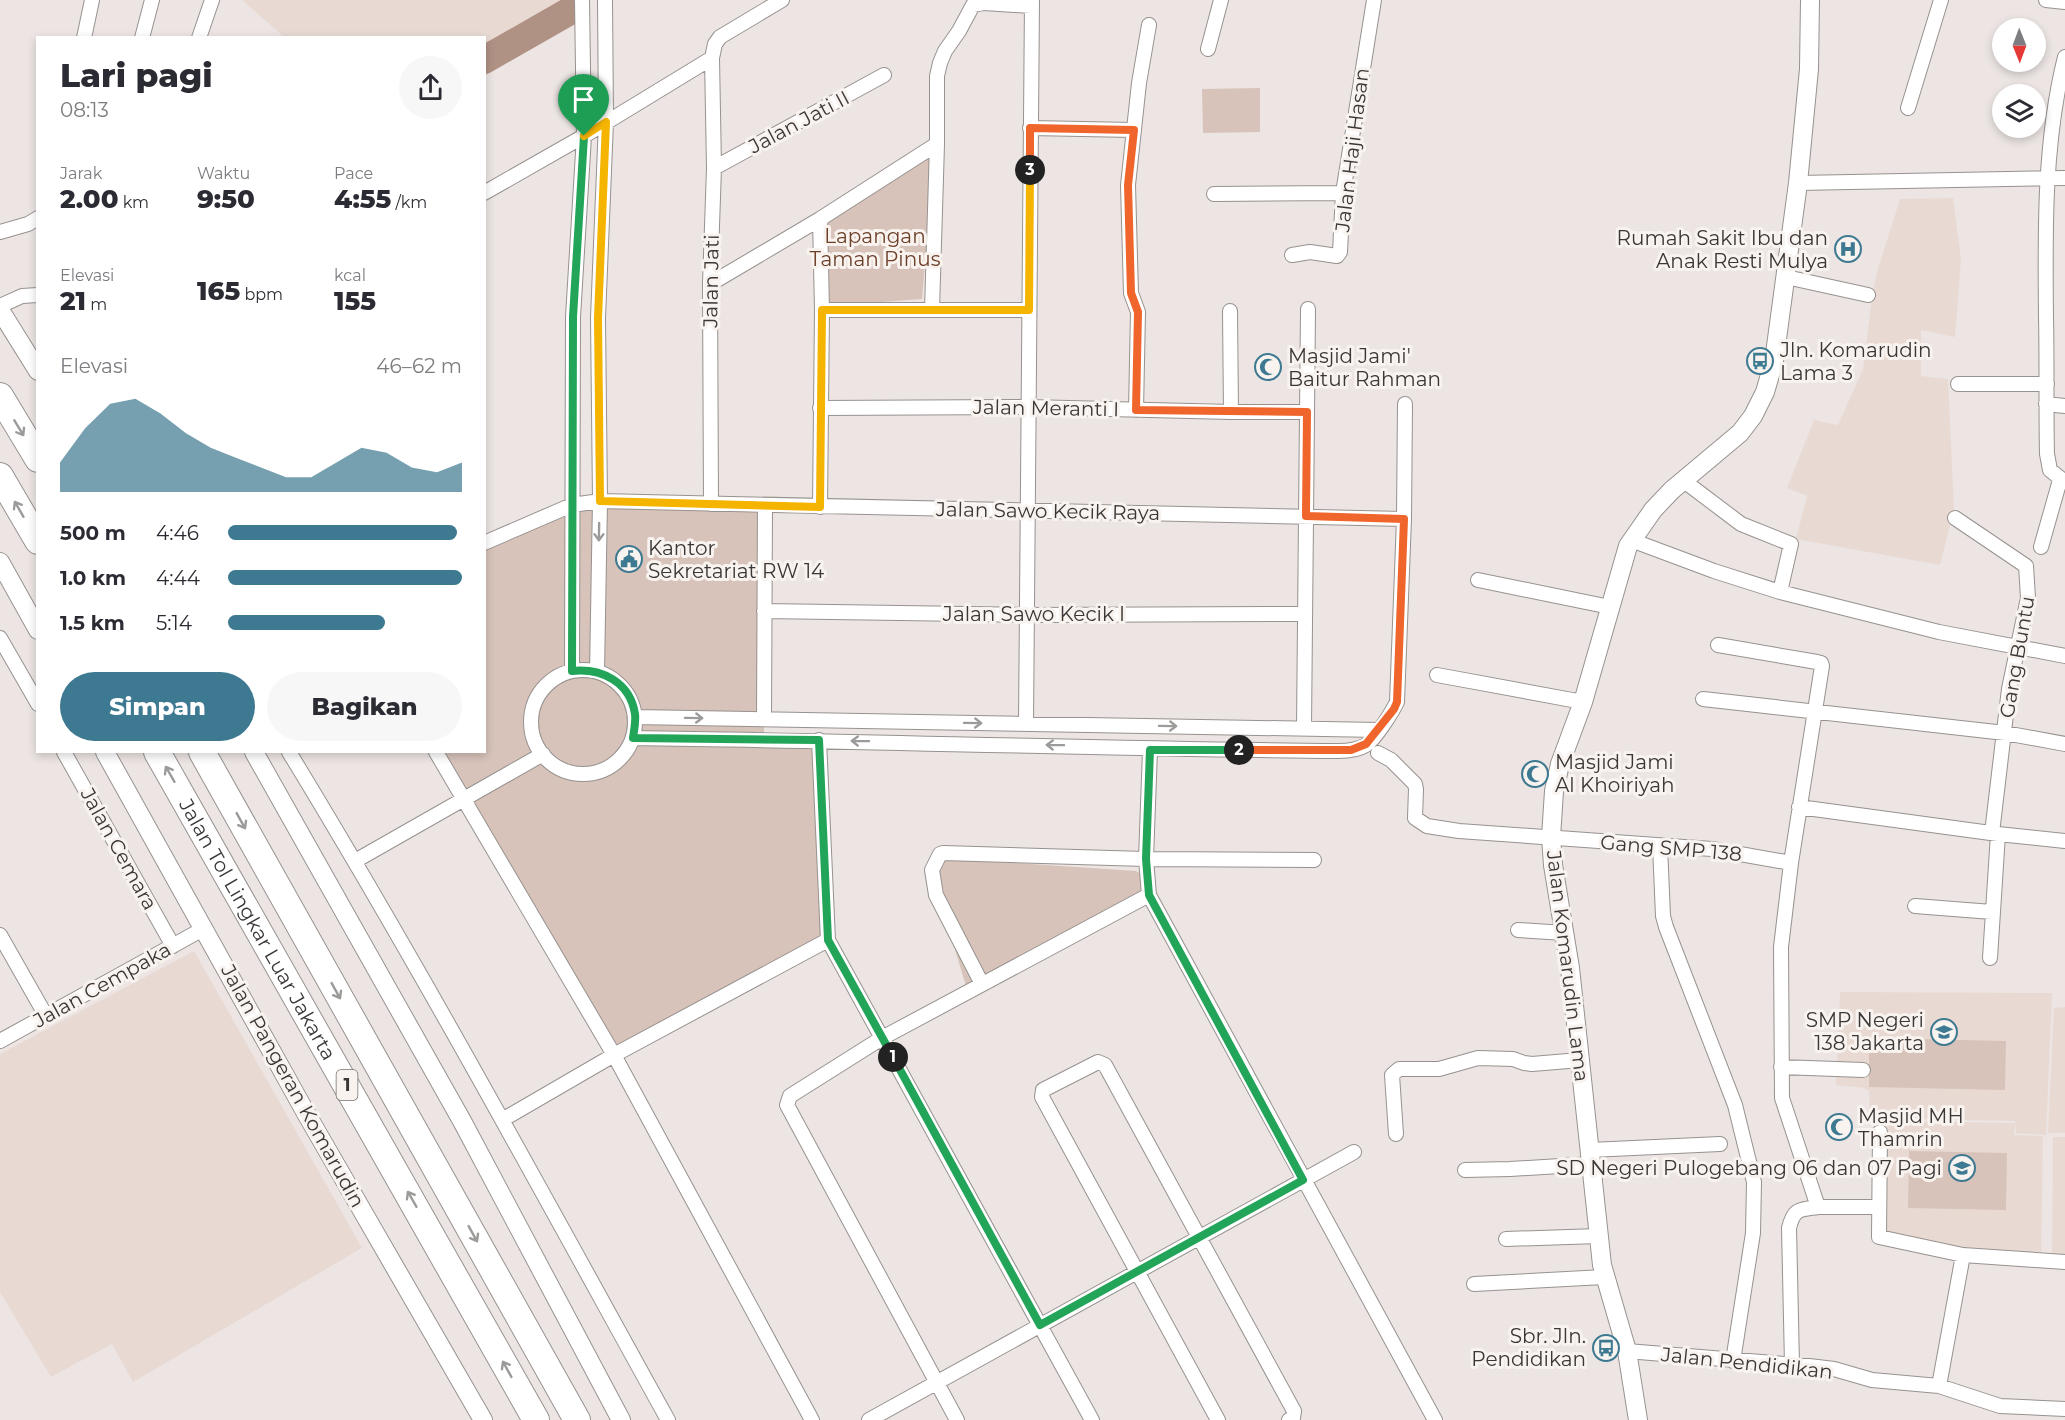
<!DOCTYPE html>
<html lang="id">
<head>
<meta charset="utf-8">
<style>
	:root { --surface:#fff; --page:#f7f7f7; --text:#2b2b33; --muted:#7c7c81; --accent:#3d7990 }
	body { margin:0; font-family:Montserrat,sans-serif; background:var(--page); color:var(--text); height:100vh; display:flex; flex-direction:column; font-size:22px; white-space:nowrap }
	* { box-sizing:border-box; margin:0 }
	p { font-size:20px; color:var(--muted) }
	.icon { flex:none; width:33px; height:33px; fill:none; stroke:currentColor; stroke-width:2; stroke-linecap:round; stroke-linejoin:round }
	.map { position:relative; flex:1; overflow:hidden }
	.sheet { position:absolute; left:36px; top:36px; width:450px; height:717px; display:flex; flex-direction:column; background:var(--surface); border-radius:0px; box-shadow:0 3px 9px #0003 }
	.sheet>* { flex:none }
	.needle { width:39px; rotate:179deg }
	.tools { position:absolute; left:1992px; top:18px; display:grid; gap:12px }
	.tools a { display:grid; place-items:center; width:54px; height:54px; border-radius:50%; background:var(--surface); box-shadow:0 3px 9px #0003; font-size:30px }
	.pin { position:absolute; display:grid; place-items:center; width:51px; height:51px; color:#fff; margin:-62px -26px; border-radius:50% 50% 50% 0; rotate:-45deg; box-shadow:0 0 6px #0007 }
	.pin .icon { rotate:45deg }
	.km { position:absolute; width:30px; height:30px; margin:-15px; border-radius:50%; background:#222; color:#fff; font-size:16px; line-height:30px; text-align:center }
	.round { display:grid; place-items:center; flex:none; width:63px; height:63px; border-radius:32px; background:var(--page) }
	.headline { display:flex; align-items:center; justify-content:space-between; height:102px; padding:0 24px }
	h1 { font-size:33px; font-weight:800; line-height:45px }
	.figures { display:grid; grid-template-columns:repeat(3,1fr); gap:9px; height:102px; padding:6px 24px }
	.figures div { display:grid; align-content:center }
	.figures b { font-size:26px; font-weight:800 }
	.figures small { font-size:16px; font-weight:400 }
	.figures p { font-size:16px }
	.chart { height:168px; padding:12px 24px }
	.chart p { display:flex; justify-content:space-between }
	.chart svg { width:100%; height:108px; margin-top:6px; fill:var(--accent); opacity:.7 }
	.button { display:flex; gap:12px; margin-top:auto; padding:12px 24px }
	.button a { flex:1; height:69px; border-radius:36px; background:var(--accent); color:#fff; font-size:24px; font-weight:800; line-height:69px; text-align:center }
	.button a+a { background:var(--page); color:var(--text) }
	ul { padding:0 24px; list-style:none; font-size:20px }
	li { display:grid; grid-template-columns:96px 72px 1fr; align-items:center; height:45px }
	li i { height:15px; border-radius:8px; background:var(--accent) }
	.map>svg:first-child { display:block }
	.built { fill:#e8dad3 }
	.green { fill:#d7c3ba }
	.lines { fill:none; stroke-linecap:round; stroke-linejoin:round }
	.river { stroke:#b09284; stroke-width:28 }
	.minor-casing { stroke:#97928f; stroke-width:16 }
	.tertiary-casing { stroke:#97928f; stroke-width:20 }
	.motorway-casing { stroke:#97928f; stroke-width:28 }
	.minor { stroke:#fff; stroke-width:14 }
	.tertiary { stroke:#fff; stroke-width:18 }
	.motorway { stroke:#fff; stroke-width:26 }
	.oneway { stroke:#9c9b9a }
	.split-1-casing { stroke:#fff; stroke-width:12 }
	.split-2-casing { stroke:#fff; stroke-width:12 }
	.split-3-casing { stroke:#fff; stroke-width:12 }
	.split-4-casing { stroke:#fff; stroke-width:12 }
	.split-1 { stroke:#22a559; stroke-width:8 }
	.split-2 { stroke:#22a559; stroke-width:8 }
	.split-3 { stroke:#f0652b; stroke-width:8 }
	.split-4 { stroke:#f5b400; stroke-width:8 }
	.labels { text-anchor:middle; stroke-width:6; stroke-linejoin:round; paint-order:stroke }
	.shield { fill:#f9f3f0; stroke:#736f6e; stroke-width:1.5 }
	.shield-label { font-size:18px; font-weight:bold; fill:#3a3736 }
	.street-label { font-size:20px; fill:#3a3736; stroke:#f9f3f0 }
	.park-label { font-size:20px; fill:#6d402a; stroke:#f9f3f0 }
	.poi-label { font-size:20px; fill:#3a3736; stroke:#f9f3f0; text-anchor:start }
</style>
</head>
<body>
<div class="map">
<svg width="2065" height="1420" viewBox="0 0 2065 1420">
	<rect width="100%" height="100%" fill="#ece5e3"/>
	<!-- built -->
	<path class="built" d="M242,0H571L485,50L484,38L284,37Z
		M1953,198L1961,259L1955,337L1921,330V376L1948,379L1954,509L1940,565L1796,539L1807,496L1787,488L1814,420L1838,425L1863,369L1872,298L1877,272L1900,199Z
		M194,951L362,1248L133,1382L112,1344L51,1377L0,1292V1054Z
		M1840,992L2052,993L2046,1135L2016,1133L2015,1121L1870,1118L1869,1091L1864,1088L1836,1085Z
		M2065,1007V1133H2048L2054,1008Z
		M1886,1121L2015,1123L2014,1135L2043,1136L2041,1260L1882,1237L1880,1201Z
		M2053,1137H2065V1256H2052Z"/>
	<!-- green -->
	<path class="green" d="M1260,88V132L1203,133L1202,89Z
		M935,145L922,299L827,306L821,221Z
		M572,505L765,506L764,739L819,740L828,940L614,1055L436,752H484L485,548Z
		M940,858L1136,871L1153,882L1142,896L966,986L938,893Z
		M1869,1038L2006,1041L2005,1090L1869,1087Z
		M1909,1151L2007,1153L2006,1210L1908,1208Z"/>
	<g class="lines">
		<!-- river -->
		<path class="river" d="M484,60L568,12"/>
		<defs>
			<path id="minor" d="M2046,0L2065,2
				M84,38L92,0
				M142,38L152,0
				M199,38L212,0
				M1208,49L1221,0
				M2065,57C2044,141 2045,230 2046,317C2047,362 2046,408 2047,454L2050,470L2065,482
				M1908,108L1941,0
				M1030,128L1134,130
				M714,168L884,75
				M1798,183L2065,178
				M484,193L584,136L712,58
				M1214,194L1343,193
				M0,232L28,224L38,218
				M1292,255L1310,252L1337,256L1340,252L1343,193L1374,0
				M1786,277L1868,295
				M710,284L820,219L937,144
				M0,306L22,296L38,295
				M822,310H1029
				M932,310L937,144V76L940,63L945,51L959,31L973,5L984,3L1031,6
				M1230,311L1231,412
				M1958,384H2047
				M2046,404L2065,406
				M820,408L1028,407L1231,412H1307
				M1136,410L1138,312L1131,293L1128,185L1139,83L1149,25
				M1684,481L1741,524L1791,544L1780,592
				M711,504L710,284L714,168L712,58L715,44L720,37L782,0
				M820,507L822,310L820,219
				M1955,518L2026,566L2028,598L2009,689L1992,833
				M1631,540L1714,571L1780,592L1939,632L2065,656
				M484,543L572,505L600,501L1404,519
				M2041,547L2060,480
				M1478,580L1610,607
				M764,611L1027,615L1304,614
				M0,638L38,704
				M1718,645L1817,662L1821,663L1822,666L1791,863L1781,947L1782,1098L1818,1207C1799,1210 1794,1208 1789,1228L1792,1364
				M531 722a52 52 0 1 1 104 0a52 52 0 1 1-104 0Z
				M572,671L573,317L584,136L582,0
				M597,672L600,501L598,318L606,122L605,0
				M1437,675L1583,702
				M1703,699L2005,733L2065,744
				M635,717L1378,730
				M764,719L765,506
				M1026,724L1032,0
				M1304,728L1308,309
				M633,738C868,741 1103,749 1338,751C1347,751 1358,750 1366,745C1376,738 1392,712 1397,702L1404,519L1405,404
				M64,752L173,946
				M289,752C422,970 544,1196 668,1420
				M436,752L614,1055L812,1420
				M1378,753L1391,760L1415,784L1416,789L1415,818L1427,826L1459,831L1712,849L1791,863
				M1799,807L1998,834L2065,841
				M1660,846L1663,916L1666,927L1735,1105L1754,1182L1753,1233L1733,1361
				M355,861L543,754
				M1149,895L1435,1420
				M1915,906L1992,912
				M1518,930L1565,933
				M0,935L46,1016
				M828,940L1092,1420
				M1990,958L1998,834
				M982,984L936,895L932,870L940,854L943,853L1146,859L1314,860
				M0,1041L203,929
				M1781,1067L1863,1070
				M502,1120L614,1055L828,940L819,740
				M1880,1132L1879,1237L1963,1255L2065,1262
				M1396,1134L1392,1075L1399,1069H1439L1478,1058L1513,1059L1524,1063L1532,1064L1580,1060
				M1590,1150L1720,1144
				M1465,1170L1510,1169L1592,1164
				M1818,1207H1878
				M1506,1239L1599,1236
				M1474,1284L1604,1277
				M1627,1351L1809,1366L1834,1369L1872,1380L1939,1386L2000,1406L2065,1409
				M1939,1386L1963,1255
				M869,1420L1354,1152
				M957,1420L787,1105L790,1096L882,1038L1149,895L1146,859L1150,750
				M1218,1420L1042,1097L1043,1090L1098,1062L1105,1065L1294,1411L1293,1418L1289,1420"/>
			<path id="tertiary" d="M0,310L38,371
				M0,562L38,630
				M105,752L307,1115L483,1420
				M254,752L462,1121L621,1420
				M1638,1420L1627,1351L1602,1265L1570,968L1553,865L1551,837L1554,791L1560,764L1583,702L1628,546L1653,510L1672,490L1740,433L1753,416L1765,392L1774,361L1798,183L1809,69L1810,0"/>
			<g id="motorway">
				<path d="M0,396L38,459"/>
				<path d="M0,476L38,541"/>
				<path id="s1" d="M157,752L536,1420"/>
				<path d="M202,752L577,1420"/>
			</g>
		</defs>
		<!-- minor casing -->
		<use href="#minor" class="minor-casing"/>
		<!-- tertiary casing -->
		<use href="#tertiary" class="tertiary-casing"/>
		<!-- motorway casing -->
		<use href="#motorway" class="motorway-casing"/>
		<!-- minor -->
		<use href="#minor" class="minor"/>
		<!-- tertiary -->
		<use href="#tertiary" class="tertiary"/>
		<!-- motorway -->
		<use href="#motorway" class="motorway"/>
	</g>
	<!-- one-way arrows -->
	<defs><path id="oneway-shaft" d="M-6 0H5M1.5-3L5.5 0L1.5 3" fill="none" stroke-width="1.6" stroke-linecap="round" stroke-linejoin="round" transform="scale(1.5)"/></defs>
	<g class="oneway">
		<use href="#oneway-shaft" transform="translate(19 428) rotate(59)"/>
		<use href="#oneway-shaft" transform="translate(19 509) rotate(-120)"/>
		<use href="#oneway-shaft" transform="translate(599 532) rotate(91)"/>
		<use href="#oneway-shaft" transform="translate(694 718) rotate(1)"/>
		<use href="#oneway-shaft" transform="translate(973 723) rotate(1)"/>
		<use href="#oneway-shaft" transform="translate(1168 726) rotate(1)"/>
		<use href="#oneway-shaft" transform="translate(860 741) rotate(-179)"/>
		<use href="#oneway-shaft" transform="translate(1055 745) rotate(-179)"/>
		<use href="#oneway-shaft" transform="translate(170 774) rotate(-120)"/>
		<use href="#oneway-shaft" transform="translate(241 821) rotate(61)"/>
		<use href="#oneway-shaft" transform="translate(336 991) rotate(61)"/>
		<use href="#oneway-shaft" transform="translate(412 1199) rotate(-120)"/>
		<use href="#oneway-shaft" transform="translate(473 1234) rotate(61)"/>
		<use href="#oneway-shaft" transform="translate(507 1369) rotate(-119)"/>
	</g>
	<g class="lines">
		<defs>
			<path id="split-1" d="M584,136L573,317L572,671C602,668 630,682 635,714C636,722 634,730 633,738L819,740L828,940L893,1057"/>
			<path id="split-2" d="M893,1057L1040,1325L1303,1180L1149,895L1146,859L1150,750H1239"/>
			<path id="split-3" d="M1030,170V128L1134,130L1128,185L1131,293L1138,312L1136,410L1307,412L1306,516L1404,519L1397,702L1394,709L1366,744L1351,750H1239"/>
			<path id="split-4" d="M584,136L606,122L598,318L600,501L820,507L822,310H1029L1030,170"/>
		</defs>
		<!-- split-1 casing -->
		<use href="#split-1" class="split-1-casing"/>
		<!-- split-2 casing -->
		<use href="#split-2" class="split-2-casing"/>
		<!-- split-3 casing -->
		<use href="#split-3" class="split-3-casing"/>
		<!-- split-4 casing -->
		<use href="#split-4" class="split-4-casing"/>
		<!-- split-1 -->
		<use href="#split-1" class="split-1"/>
		<!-- split-2 -->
		<use href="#split-2" class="split-2"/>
		<!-- split-3 -->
		<use href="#split-3" class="split-3"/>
		<!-- split-4 -->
		<use href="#split-4" class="split-4"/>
	</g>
	<!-- icons -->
	<defs>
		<symbol id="hospital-ring" viewBox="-11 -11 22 22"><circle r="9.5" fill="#f9f3f0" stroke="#3d7990" stroke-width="1.5"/><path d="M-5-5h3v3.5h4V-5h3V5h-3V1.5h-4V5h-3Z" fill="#3d7990"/></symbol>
		<symbol id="bus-ring" viewBox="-11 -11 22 22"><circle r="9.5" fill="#f9f3f0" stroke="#3d7990" stroke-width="1.5"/><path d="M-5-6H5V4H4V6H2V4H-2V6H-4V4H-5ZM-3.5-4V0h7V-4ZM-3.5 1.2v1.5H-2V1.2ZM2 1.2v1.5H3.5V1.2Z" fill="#3d7990"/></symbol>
		<symbol id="mosque-ring" viewBox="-11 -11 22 22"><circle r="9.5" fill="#f9f3f0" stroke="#3d7990" stroke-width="1.5"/><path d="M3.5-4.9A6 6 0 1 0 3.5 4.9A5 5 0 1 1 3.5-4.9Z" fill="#3d7990"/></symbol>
		<symbol id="civic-ring" viewBox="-11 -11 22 22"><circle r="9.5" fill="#f9f3f0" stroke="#3d7990" stroke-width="1.5"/><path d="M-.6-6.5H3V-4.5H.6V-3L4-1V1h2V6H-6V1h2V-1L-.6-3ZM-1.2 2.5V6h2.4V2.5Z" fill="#3d7990"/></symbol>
		<symbol id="school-ring" viewBox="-11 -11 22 22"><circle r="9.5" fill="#f9f3f0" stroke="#3d7990" stroke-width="1.5"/><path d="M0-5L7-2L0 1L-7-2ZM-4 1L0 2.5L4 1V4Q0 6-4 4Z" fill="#3d7990"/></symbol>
	</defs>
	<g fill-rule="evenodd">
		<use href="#hospital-ring" x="1833" y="234" width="30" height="30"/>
		<use href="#bus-ring" x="1745" y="346" width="30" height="30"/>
		<use href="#mosque-ring" x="1253" y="352" width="30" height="30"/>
		<use href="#civic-ring" x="614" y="544" width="30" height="30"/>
		<use href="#mosque-ring" x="1520" y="759" width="30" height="30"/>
		<use href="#school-ring" x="1929" y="1017" width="30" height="30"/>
		<use href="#mosque-ring" x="1824" y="1112" width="30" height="30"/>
		<use href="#school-ring" x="1947" y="1153" width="30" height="30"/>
		<use href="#bus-ring" x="1591" y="1333" width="30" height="30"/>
	</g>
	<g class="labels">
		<!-- shield labels -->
		<rect class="shield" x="336.5" y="1070" width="21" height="30" rx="4.5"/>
		<g class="shield-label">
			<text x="347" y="1091">1</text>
		</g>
		<!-- street labels -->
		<g class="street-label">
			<text transform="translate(799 122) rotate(-28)" y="7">Jalan Jati II</text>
			<text transform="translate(1352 150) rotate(-83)" y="7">Jalan Haji Hasan</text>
			<text transform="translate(711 281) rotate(-89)" y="7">Jalan Jati</text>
			<text transform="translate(1046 408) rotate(1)" y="7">Jalan Meranti I</text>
			<text transform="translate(1048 511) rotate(1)" y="7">Jalan Sawo Kecik Raya</text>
			<text x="1034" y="621">Jalan Sawo Kecik I</text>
			<text transform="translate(2017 657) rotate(-80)" y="7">Gang Buntu</text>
			<text transform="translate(1671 848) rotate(5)" y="7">Gang SMP 138</text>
			<text transform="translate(119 849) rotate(61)" y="7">Jalan Cemara</text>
			<text dy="7" stroke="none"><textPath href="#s1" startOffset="204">Jalan Tol Lingkar Luar Jakarta</textPath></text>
			<text transform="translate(1568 966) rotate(83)" y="7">Jalan Komarudin Lama</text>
			<text transform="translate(102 985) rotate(-29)" y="7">Jalan Cempaka</text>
			<text transform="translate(293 1086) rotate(61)" y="7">Jalan Pangeran Komarudin</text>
			<text transform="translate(1747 1363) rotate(6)" y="7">Jalan Pendidikan</text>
		</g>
		<!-- park labels -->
		<g class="park-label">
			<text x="875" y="243">Lapangan<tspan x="875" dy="23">Taman Pinus</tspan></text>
		</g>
		<!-- poi labels -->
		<g class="poi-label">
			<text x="1828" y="245" text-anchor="end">Rumah Sakit Ibu dan<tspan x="1828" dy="23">Anak Resti Mulya</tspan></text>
			<text x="1780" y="357">Jln. Komarudin<tspan x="1780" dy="23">Lama 3</tspan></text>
			<text x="1288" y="363">Masjid Jami'<tspan x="1288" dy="23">Baitur Rahman</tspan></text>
			<text x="648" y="555">Kantor<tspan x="648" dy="23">Sekretariat RW 14</tspan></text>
			<text x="1555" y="769">Masjid Jami<tspan x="1555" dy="23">Al Khoiriyah</tspan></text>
			<text x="1924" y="1027" text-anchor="end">SMP Negeri<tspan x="1924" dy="23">138 Jakarta</tspan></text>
			<text x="1858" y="1123">Masjid MH<tspan x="1858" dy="23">Thamrin</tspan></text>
			<text x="1942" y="1175" text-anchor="end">SD Negeri Pulogebang 06 dan 07 Pagi</text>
			<text x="1586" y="1343" text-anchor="end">Sbr. Jln.<tspan x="1586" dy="23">Pendidikan</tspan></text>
		</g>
	</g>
</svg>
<div class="tools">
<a><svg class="needle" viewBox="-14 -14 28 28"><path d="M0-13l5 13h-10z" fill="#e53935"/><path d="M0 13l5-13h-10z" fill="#7c7c81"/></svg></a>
<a><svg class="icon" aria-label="layers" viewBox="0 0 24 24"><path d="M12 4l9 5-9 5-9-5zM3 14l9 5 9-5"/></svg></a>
</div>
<div class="pin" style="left:584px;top:136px;background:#1e9e55"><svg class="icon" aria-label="arrive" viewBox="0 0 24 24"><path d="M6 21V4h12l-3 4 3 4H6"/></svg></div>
<b class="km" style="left:893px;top:1057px">1</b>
<b class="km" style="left:1239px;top:750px">2</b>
<b class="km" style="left:1030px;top:170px">3</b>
<section class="sheet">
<div class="headline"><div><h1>Lari pagi</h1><p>08:13</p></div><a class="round"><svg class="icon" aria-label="share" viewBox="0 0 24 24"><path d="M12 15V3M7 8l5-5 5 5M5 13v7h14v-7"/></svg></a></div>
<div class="figures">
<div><p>Jarak</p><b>2.00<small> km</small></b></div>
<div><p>Waktu</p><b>9:50</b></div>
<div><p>Pace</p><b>4:55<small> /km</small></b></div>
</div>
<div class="figures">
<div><p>Elevasi</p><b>21<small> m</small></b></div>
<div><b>165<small> bpm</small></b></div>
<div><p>kcal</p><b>155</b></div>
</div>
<div class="chart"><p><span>Elevasi</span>46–62 m</p>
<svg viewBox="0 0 160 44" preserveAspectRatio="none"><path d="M0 44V32L10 18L20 8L30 6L40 12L50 20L60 26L70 30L80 34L90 38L100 38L110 32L120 26L130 28L140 34L150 36L160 32V44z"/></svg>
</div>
<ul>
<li><b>500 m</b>4:46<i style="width:98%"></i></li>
<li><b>1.0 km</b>4:44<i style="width:100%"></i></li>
<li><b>1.5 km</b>5:14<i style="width:67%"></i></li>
</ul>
<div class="button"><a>Simpan</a><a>Bagikan</a></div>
</section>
</div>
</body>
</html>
